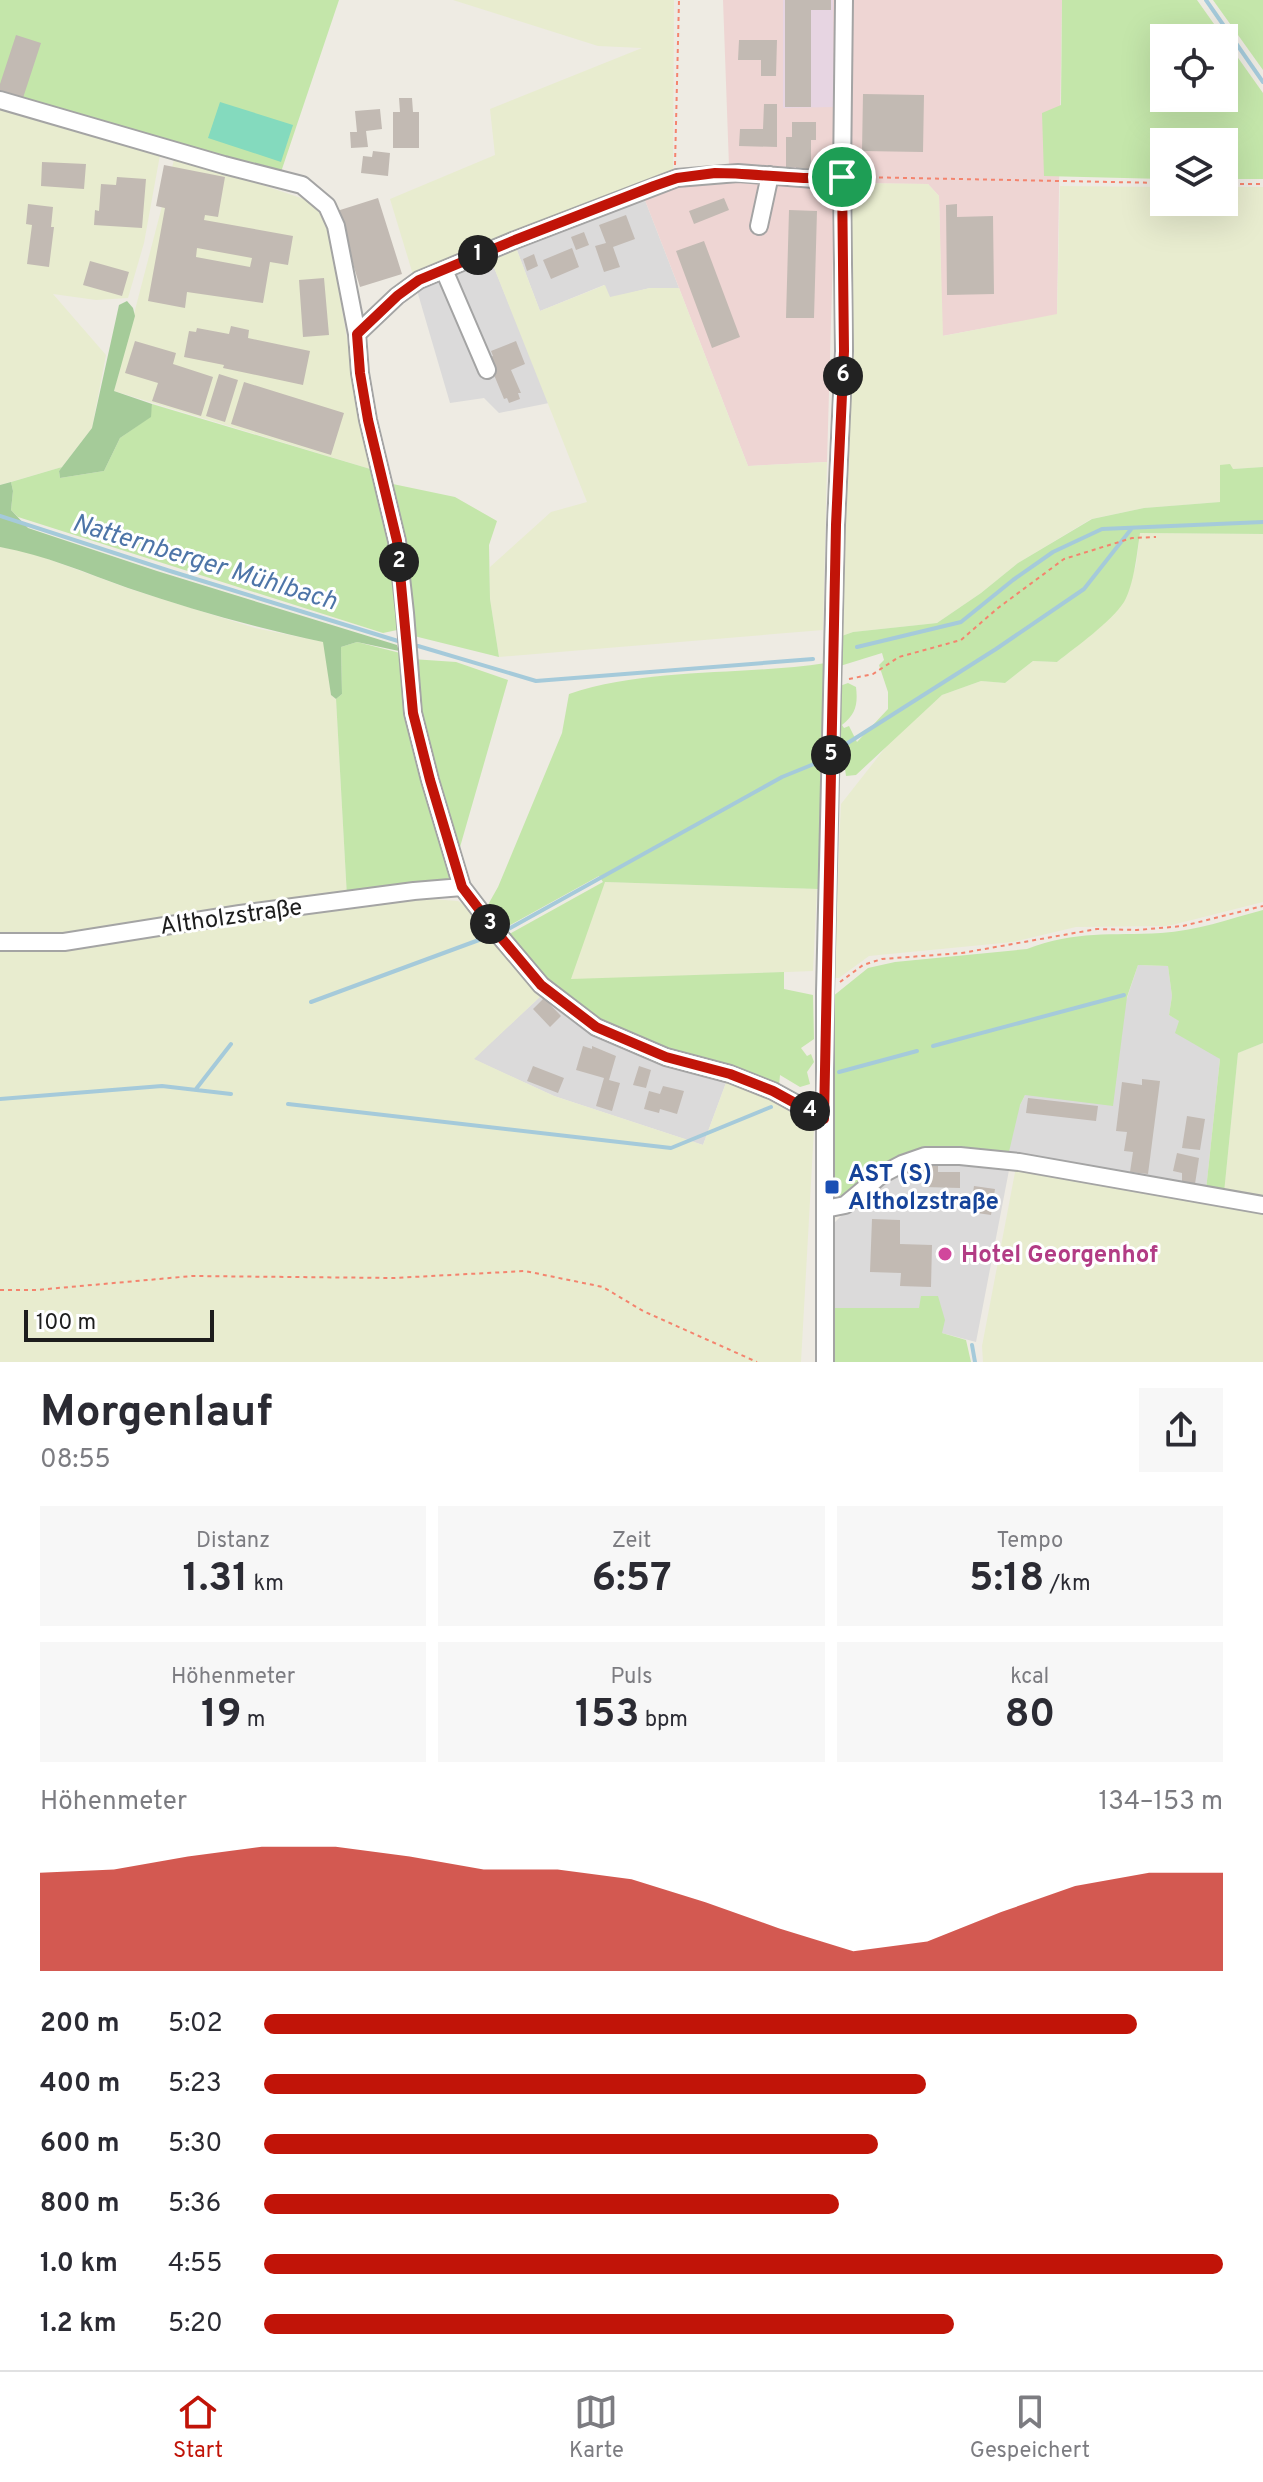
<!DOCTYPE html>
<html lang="de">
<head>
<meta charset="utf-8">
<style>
	:root { --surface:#fff; --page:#f7f7f7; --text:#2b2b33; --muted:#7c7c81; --line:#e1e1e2; --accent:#c11408 }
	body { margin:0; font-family:Overpass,sans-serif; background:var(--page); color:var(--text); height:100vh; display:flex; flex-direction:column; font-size:30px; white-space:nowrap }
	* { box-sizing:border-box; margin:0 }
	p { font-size:26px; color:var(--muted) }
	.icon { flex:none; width:44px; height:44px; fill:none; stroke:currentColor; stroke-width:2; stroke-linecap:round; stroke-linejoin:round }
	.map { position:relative; height:1362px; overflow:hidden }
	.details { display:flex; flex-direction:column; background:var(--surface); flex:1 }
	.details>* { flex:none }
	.buttons { position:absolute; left:1150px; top:24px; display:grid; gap:16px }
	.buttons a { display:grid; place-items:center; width:88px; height:88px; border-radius:0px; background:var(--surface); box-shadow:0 8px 32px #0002; font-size:40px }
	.scale { position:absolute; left:24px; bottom:20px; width:190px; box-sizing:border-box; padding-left:8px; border:4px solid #1d1d1d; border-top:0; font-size:22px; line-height:28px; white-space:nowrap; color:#1d1d1d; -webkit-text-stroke:6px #fff; paint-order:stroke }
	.pin { position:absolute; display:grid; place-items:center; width:68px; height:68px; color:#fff; margin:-34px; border:4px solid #fff; border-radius:50%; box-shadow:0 2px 8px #0007 }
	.km { position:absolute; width:40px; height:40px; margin:-20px; border-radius:50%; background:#222; color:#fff; font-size:22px; line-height:40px; text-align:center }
	.round { display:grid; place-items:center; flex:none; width:84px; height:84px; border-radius:0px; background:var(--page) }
	.overview { display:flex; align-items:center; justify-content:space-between; height:136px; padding:0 40px }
	h1 { font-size:44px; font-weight:700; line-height:60px }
	.figures { display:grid; grid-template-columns:repeat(3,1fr); gap:12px; height:136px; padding:8px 40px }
	.figures div { display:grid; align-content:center; border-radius:0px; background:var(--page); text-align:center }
	.figures b { font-size:40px; font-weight:700 }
	.figures small { font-size:22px; font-weight:400 }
	.figures p { font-size:22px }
	.chart { height:224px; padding:16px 40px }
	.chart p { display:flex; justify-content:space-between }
	.chart svg { width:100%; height:144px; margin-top:8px; fill:var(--accent); opacity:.7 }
	ul { padding:0 40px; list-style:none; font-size:26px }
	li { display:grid; grid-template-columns:128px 96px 1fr; align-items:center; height:60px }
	li i { height:20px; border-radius:10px; background:var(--accent) }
	.dock { display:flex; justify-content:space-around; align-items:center; height:112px; border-top:2px solid var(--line); background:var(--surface); font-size:22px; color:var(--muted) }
	.dock a { display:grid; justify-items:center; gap:4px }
	.dock .selected { color:var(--accent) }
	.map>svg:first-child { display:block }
	.residential { fill:#dbdada }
	.commercial { fill:#eed5d3 }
	.industrial { fill:#e7d5e2 }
	.farmland { fill:#e8eccf }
	.grass { fill:#c4e6aa; fill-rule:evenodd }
	.forest { fill:#a5cb99 }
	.pitch { fill:#84dabe }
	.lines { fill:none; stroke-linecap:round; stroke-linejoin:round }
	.stream { stroke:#a5cada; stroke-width:4 }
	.building { fill:#c2bab3; fill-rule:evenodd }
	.minor-casing { stroke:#a4a4a4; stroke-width:20 }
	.path { stroke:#f4846e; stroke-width:2; stroke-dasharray:4 4; stroke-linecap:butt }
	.minor { stroke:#fff; stroke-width:16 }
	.route-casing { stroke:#fff; stroke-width:16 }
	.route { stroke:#c11408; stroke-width:10 }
	.transit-dot { fill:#1a4fb4; stroke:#fff; stroke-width:3 }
	.hotel-dot { fill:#d1479c; stroke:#fff; stroke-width:3 }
	.labels { text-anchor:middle; stroke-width:6; stroke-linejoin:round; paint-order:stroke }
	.street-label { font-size:24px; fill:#1d1d1d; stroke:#fff }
	.transit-label { font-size:24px; font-weight:bold; fill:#164399; stroke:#fff; text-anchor:start }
	.hotel-label { font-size:24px; font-weight:bold; fill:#b23c85; stroke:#fff; text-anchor:start }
	.water-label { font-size:26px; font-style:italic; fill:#4e75a8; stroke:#fff }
</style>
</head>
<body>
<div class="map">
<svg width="1263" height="1362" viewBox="0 0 1263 1362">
	<rect width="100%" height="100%" fill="#eeebe3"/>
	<!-- residential -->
	<path class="residential" d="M643,195L679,288H650L610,298L604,285L540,311L515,245Z
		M489,255L549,403L499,413L484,398L450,403L416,287Z
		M1138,965L1168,966L1172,996L1169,1015L1180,1021L1220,1059L1206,1190L1010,1165L976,1342L942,1333L920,1308H832L831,1226L843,1214L880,1184L1020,1105L1025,1095L1127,998Z
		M543,994L727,1080L703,1145L554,1096L473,1059Z"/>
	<!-- commercial -->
	<path class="commercial" d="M723,0H1062L1057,315L942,336L939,196L928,184L835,183L827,462L748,466L643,195L729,166Z"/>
	<!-- industrial -->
	<path class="industrial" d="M783,0H833L834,107L783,108Z"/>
	<!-- farmland -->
	<path class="farmland" d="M453,0H674L673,174L414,278L390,199L495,155L490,109L642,48L598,46Z
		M0,106L160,155L144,243L128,298L96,300L53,294L106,355L92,428L62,467L0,485Z
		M175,156L313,202L328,228L361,419L377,471L114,391Z
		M854,183L928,184L939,196L943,336L1057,314L1060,186L1164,187V202H1224V187H1263V467L1233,469L1220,465L1221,502L1144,508L1091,519L1018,563L981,593L937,623L853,632L839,637L850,191Z
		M515,245L540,311L605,285L610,297L650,288H679L748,466L827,462L823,630L499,657L490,599V567L551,512L587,502L489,255Z
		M1140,533L1263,534V902L1168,926L1076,927L1013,942L869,956L839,978H833L841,804L889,743L942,695L981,681L1005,683L1033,661L1057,662L1093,633L1124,601L1136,565Z
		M0,547L29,552L130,589L255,628L324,642L331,695L336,699L347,897L65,937L0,940Z
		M604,882L817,889L813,971L570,980Z
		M419,898L458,901L475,912L543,994L474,1059L554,1096L703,1145L727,1080L777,1102L814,1129L801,1362H0V945L59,949Z
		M1263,1043V1200L1224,1193L1238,1053Z
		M1016,1167L1263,1210V1362H983L982,1346Z"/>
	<!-- grass -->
	<path class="grass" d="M0,0H339L281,172L0,96Z
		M1062,0H1197L1263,93V179H1224V142H1164V179L1044,176L1042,113L1061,105ZM1164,38H1224V98H1164Z
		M1213,0H1263V70Z
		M152,404L377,471L391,535L402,629L383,633L18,517L11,510L13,491L11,482L62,467L59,471L60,478L104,471L120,438L150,417Z
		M1230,464L1233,469L1263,467V534L1140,533C1137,553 1134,585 1124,602C1111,622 1076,647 1057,662L1033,661L1005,683L981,681L942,695L856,775L846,776L845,769L835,766L837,687L848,683L856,687C858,704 856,714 842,725L844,728L849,726L857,742L888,709V692L879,665L884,660L882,653L840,666L839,637L853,632L937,623L981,593L1018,563L1092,519L1144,508L1220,502V465Z
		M388,483L455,497L497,521L489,545L490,599L499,657L414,636Z
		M357,642L404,654L458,879L453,887L347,897L336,699L342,694L341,647Z
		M412,659L456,662L508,680L458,854L419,719Z
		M826,663L819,889L605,882L571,979L784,972V989L813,995L814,1039L801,1048L807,1056L811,1054L814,1062L807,1072L810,1084L800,1087L780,1075L779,1086L692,1060L606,1026L565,997L542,972L528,966L504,937L603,882L599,876L503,929L485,910L498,887L562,733L569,694C651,667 741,676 826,663Z
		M1263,910V1043L1238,1053L1224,1193L1206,1190L1220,1059L1175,1033L1179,1021L1169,1015L1172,996L1168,966L1138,965L1127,997L1113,1106L1025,1095L1020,1105L1008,1156L940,1149L847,1194L839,1196L831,1192L832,997L868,968L895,962L1027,949C1076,930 1111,936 1161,933C1196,931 1229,919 1263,910Z
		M921,1296H938L945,1320L942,1333L966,1340L971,1362H832V1308H919Z"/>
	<!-- forest -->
	<path class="forest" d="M127,301L133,308L135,316L114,391L152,404L151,417L120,438L104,471L60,478L59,471L92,428L119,305Z
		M11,482L13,491L11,510L28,528L157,571L397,645L399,651L357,642L341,647L342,694L336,699L331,695L323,642C257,628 193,610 128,588C86,573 45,555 0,547V485Z"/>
	<!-- pitch -->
	<path class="pitch" d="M220,102L293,125L281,162L208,138Z"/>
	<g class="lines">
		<!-- stream -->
		<path class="stream" d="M1206,0L1263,82
			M0,516L170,571L398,641
			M418,646L536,681L813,659
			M857,647L961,622L1013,580L1053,552L1102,529L1263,522
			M843,746L996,649L1084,589L1132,528
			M505,931L782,777L814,764
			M311,1002L487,937
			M933,1046L1124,995
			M839,1072L917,1051
			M196,1089L231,1044
			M0,1099L162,1086L231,1094
			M288,1104L671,1148L771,1107
			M972,1345L975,1362"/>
	</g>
	<!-- building -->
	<path class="building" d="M785,0H831V10H811V107H785Z
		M16,35L41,43L23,98L0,91V84Z
		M739,40H777L776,76H761V60H738Z
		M863,94L924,95L923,152L862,151Z
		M399,98H412L413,112H419V148H393V112H400Z
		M764,104H777V147L739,146L740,129H763Z
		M380,109L382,129L366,131L368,147L351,148L350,132H357L355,111Z
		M792,122H816V140H811V172H796V167H786V137H792Z
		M373,151L390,153L388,176L361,173L363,156L372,157Z
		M42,162L86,164L84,189L41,186Z
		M164,165L225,177L218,217L205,215L204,220L293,236L288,265L270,262L263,303L187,292L185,308L148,301L165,208L156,206ZM197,248L252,258L250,267L196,257Z
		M117,177L146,179L142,228L94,225L95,210L99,211L101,184L116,185Z
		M378,198L402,274L360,287L337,211Z
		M724,198L729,210L694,224L689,211Z
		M28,204L53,207L51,227H54L49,267L27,264L32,225L26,224Z
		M957,204V217L993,216L994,294L947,295L946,205Z
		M789,210L817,211L814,318H786Z
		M626,215L635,239L613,247L620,267L604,272L595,246L606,243L599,225Z
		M584,232L589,245L576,250L571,237Z
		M704,241L740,337L712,348L676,251Z
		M572,248L579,267L551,279L543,260Z
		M534,254L538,266L527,271L523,259Z
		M90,261L129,272L122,296L83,285Z
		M324,278L329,335L303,337L299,280Z
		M231,326L249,330L248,338L310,351L303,385L223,368L224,365L184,357L189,331L196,332L197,328L229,334Z
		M135,341L176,353L173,364L213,377L201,416L152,401L158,383L125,373Z
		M516,341L525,364L511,370L521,393H518L520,399L509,403L507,398L504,399L487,358L493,356L491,351Z
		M219,374L238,380L225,422L206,416Z
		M244,382L344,413L331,455L231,424Z
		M544,998L561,1016L550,1027L533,1009Z
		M583,1046L592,1049V1046L616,1056L609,1080L620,1083L612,1111L596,1106L604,1078L576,1070Z
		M533,1066L564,1078L558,1093L527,1081Z
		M639,1066L651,1070L646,1088L633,1085Z
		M1142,1079L1160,1081L1148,1174L1130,1172L1133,1152L1124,1151L1127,1132L1116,1131L1122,1082L1142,1085Z
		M663,1086L684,1091L677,1114L660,1109L659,1113L644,1109L649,1091L660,1094Z
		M1028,1098L1098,1106L1096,1121L1026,1113Z
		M1187,1116L1205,1119L1200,1150L1182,1148Z
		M1177,1153L1199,1158L1195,1184L1182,1182V1173L1173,1171Z
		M924,1166H938V1172H960V1188L924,1187Z
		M974,1186L995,1189L991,1215L970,1212Z
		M872,1219L900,1220V1244L932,1245L931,1287L900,1286L901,1273L870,1272Z"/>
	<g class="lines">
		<defs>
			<path id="minor" d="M0,100L224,165L302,185L327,206L336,226L357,334
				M759,226L770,175
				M444,270L487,370
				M0,942H64L240,914L414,891L462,887
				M824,1119L773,1091L730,1074L666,1057L596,1027L541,985L498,934L462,887L430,780L413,713L405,613L397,541L368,420L360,373L357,334L397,296L419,280L515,240L677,178L738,173L814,179L842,177
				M825,1209L845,1205L881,1175L902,1164L925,1156H960L1019,1162L1263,1205
				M825,1362V993L836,525L844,351L842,177L844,0"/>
		</defs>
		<!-- minor casing -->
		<use href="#minor" class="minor-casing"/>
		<!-- path -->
		<path class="path" d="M675,165L679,0
			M855,177L1164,183
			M1224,184H1263
			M849,679L873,674L899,657L961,640L998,608L1064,559L1132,538L1156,537
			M840,982L863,965L882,959L962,953L1097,929L1137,930L1183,926L1263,906
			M0,1290H36L192,1276L394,1278L525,1271L603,1287L643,1311L757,1362"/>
		<!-- minor -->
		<use href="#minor" class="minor"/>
	</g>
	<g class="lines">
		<defs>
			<path id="route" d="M715,173C757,173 799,181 842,177L844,351L836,525L824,1119L773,1091L730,1074L666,1057L596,1027L541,985L498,934L462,887L430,780L413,713L397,541L368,420L360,373L357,334L397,296L419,280L515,240L654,186L677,178Z"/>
		</defs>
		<!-- route casing -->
		<use href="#route" class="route-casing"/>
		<!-- route -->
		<use href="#route" class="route"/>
	</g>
	<!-- markers -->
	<rect class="transit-dot" x="824" y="1179" width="16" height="16" rx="4"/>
	<circle class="hotel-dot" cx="945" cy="1254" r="8"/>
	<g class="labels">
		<!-- street labels -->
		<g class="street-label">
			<text transform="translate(231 916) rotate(-8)" y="8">Altholzstraße</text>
		</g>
		<!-- transit labels -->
		<g class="transit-label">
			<text x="848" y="1181">AST (S)<tspan x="848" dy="28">Altholzstraße</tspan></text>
		</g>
		<!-- hotel labels -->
		<g class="hotel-label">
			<text x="961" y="1262">Hotel Georgenhof</text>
		</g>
		<!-- water labels -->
		<g class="water-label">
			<text transform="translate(205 561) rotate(17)" y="9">Natternberger Mühlbach</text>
		</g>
	</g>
</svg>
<div class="buttons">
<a><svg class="icon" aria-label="locate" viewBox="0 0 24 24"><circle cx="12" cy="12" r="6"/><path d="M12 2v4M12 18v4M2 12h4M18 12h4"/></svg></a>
<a><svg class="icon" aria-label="layers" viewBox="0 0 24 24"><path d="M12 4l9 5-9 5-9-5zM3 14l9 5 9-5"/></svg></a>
</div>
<div class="scale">100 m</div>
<div class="pin" style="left:842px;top:177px;background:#1e9e55"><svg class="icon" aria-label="arrive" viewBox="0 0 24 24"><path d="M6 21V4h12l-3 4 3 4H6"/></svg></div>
<b class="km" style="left:478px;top:255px">1</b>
<b class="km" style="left:399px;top:562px">2</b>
<b class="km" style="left:490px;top:924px">3</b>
<b class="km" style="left:810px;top:1111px">4</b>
<b class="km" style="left:831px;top:755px">5</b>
<b class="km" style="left:843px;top:376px">6</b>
</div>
<section class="details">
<div class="overview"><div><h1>Morgenlauf</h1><p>08:55</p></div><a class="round"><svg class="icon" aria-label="share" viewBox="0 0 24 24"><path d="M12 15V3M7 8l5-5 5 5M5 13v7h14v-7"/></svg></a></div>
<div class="figures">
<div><p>Distanz</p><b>1.31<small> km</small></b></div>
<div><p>Zeit</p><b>6:57</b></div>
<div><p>Tempo</p><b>5:18<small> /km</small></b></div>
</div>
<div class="figures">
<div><p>Höhenmeter</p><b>19<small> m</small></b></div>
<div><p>Puls</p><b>153<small> bpm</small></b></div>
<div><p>kcal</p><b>80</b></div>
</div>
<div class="chart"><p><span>Höhenmeter</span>134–153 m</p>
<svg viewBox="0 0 160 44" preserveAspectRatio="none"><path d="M0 44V14L10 13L20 9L30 6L40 6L50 9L60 13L70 13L80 16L90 23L100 31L110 38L120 35L130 26L140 18L150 14L160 14V44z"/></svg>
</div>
<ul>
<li><b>200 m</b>5:02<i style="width:91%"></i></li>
<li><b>400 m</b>5:23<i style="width:69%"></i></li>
<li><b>600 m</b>5:30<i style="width:64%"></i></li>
<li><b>800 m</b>5:36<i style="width:60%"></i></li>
<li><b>1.0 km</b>4:55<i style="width:100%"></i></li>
<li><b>1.2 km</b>5:20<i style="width:72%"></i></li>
</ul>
</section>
<nav class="dock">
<a class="selected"><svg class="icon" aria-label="home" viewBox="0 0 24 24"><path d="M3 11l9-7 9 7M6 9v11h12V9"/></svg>Start</a>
<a><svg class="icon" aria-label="map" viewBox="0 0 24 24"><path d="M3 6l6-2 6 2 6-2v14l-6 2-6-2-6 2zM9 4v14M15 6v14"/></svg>Karte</a>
<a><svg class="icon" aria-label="saved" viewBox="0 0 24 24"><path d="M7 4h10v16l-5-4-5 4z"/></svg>Gespeichert</a>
</nav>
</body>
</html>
